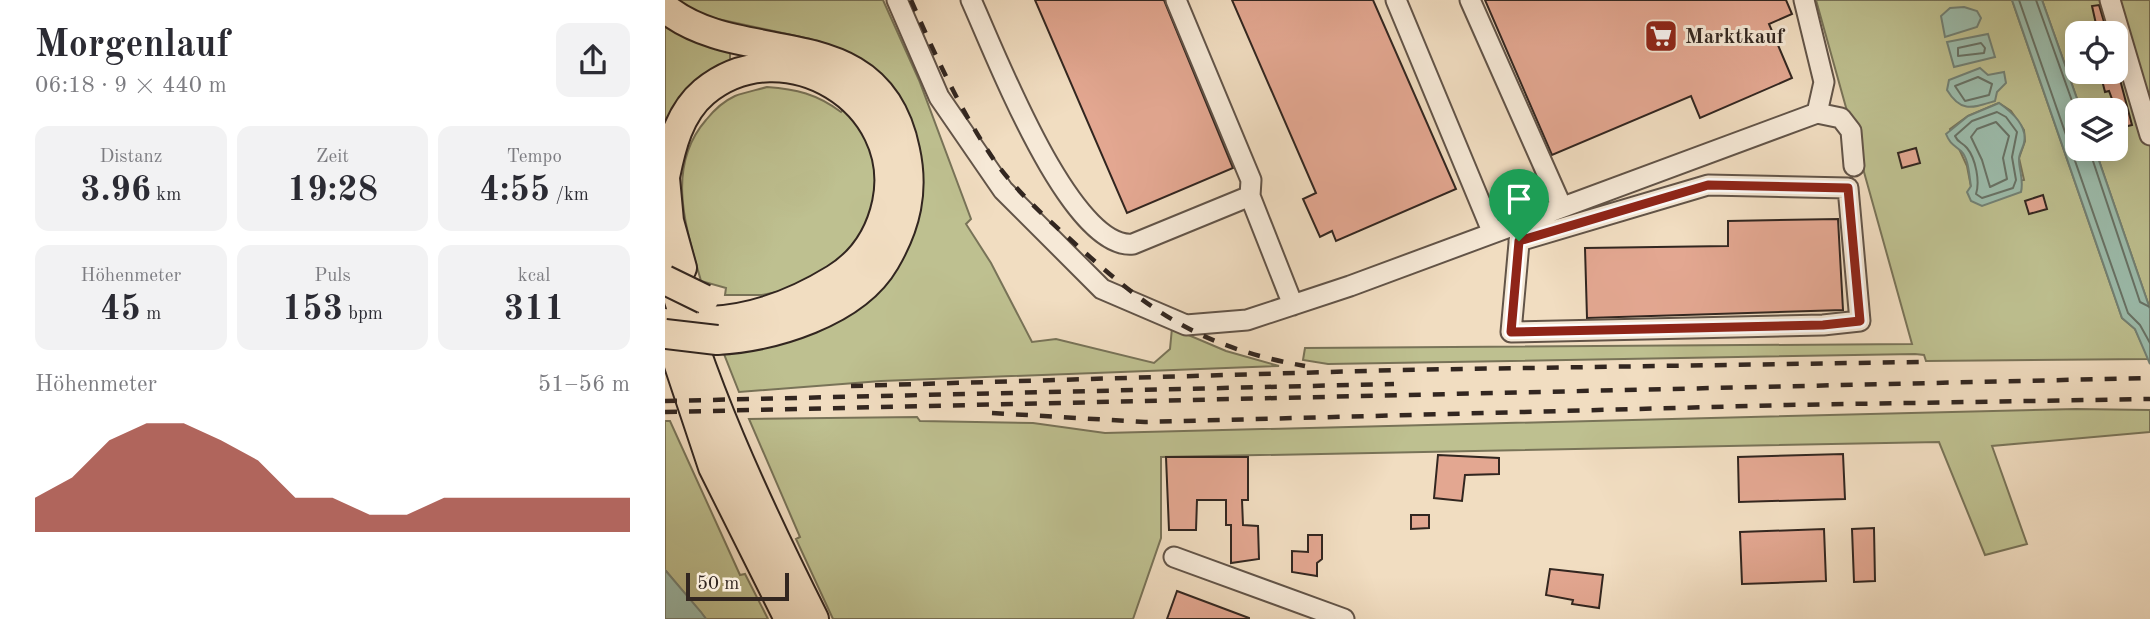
<!DOCTYPE html>
<html lang="de">
<head>
<meta charset="utf-8">
<style>
	:root { --surface:#fff; --page:#f2f2f3; --text:#2b2b33; --muted:#7c7c81; --accent:#8f2418 }
	body { margin:0; font-family:"Old Standard TT",serif; background:var(--page); color:var(--text); height:100vh; display:flex; flex-direction:column; font-size:26px; white-space:nowrap }
	* { box-sizing:border-box; margin:0 }
	p { font-size:23px; color:var(--muted) }
	.icon { flex:none; width:38px; height:38px; fill:none; stroke:currentColor; stroke-width:2; stroke-linecap:round; stroke-linejoin:round }
	.map { position:relative; flex:1; overflow:hidden }
	.sheet { display:flex; flex-direction:column; background:var(--surface); width:665px }
	.sheet>* { flex:none }
	.buttons { position:absolute; left:1400px; top:21px; display:grid; gap:14px }
	.buttons a { display:grid; place-items:center; width:63px; height:63px; border-radius:14px; background:var(--surface); box-shadow:0 4px 18px #0003; font-size:35px }
	.scale { position:absolute; left:21px; bottom:18px; width:103px; box-sizing:border-box; padding-left:7px; border:4px solid #322620; border-top:0; font-size:19px; line-height:24px; white-space:nowrap; color:#322620; -webkit-text-stroke:5px #f6e9d7; paint-order:stroke }
	.pin { position:absolute; display:grid; place-items:center; width:60px; height:60px; color:#fff; margin:-72px -30px; border-radius:50% 50% 50% 0; rotate:-45deg; box-shadow:0 0 7px #0007 }
	.pin .icon { rotate:45deg }
	.round { display:grid; place-items:center; flex:none; width:74px; height:74px; border-radius:14px; background:var(--page) }
	.headline { display:flex; align-items:center; justify-content:space-between; height:119px; padding:0 35px }
	h1 { font-size:38px; font-weight:700; line-height:52px }
	.stats { display:grid; grid-template-columns:repeat(3,1fr); gap:10px; height:119px; padding:7px 35px }
	.stats div { display:grid; align-content:center; border-radius:14px; background:var(--page); text-align:center }
	.stats b { font-size:35px; font-weight:700 }
	.stats small { font-size:19px; font-weight:400 }
	.stats p { font-size:19px }
	.chart { height:196px; padding:14px 35px }
	.chart p { display:flex; justify-content:space-between }
	.chart svg { width:100%; height:126px; margin-top:7px; fill:var(--accent); opacity:.7 }
	main { display:flex; flex:1; min-height:0 }
	.map>svg:first-child { display:block }
	.green { fill:#bec090; stroke:#787358; stroke-width:2; fill-rule:evenodd }
	.water { fill:#9cbdad; stroke:#728175; stroke-width:2 }
	.lines { fill:none; stroke-linecap:round; stroke-linejoin:round }
	.shore { stroke:#677266; stroke-width:2 }
	.building { fill:#e3a791; stroke:#322620; stroke-width:2 }
	.minor-casing { stroke:#625448; stroke-width:23 }
	.highway-casing { stroke:#322620; stroke-width:32 }
	.minor { stroke:#f6e9d7; stroke-width:19 }
	.highway { stroke:#f1ddc1; stroke-width:28 }
	.rail { stroke:#322620; stroke-width:4.5; stroke-dasharray:12 12; stroke-linecap:butt }
	.highway-bridge-casing { stroke:#322620; stroke-width:32; stroke-linecap:butt }
	.highway-bridge { stroke:#f1ddc1; stroke-width:28 }
	.route-casing { stroke:#fff; stroke-width:14 }
	.route { stroke:#8f2418; stroke-width:9 }
	.labels { text-anchor:middle; stroke-width:6; stroke-linejoin:round; paint-order:stroke }
	.poi-label { font-size:21px; font-weight:bold; fill:#322620; stroke:#f6e9d7; text-anchor:start }
</style>
</head>
<body>
<main>
<section class="sheet">
<div class="headline"><div><h1>Morgenlauf</h1><p>06:18 · 9 × 440 m</p></div><a class="round"><svg class="icon" aria-label="share" viewBox="0 0 24 24"><path d="M12 15V3M7 8l5-5 5 5M5 13v7h14v-7"/></svg></a></div>
<div class="stats">
<div><p>Distanz</p><b>3.96<small> km</small></b></div>
<div><p>Zeit</p><b>19:28</b></div>
<div><p>Tempo</p><b>4:55<small> /km</small></b></div>
</div>
<div class="stats">
<div><p>Höhenmeter</p><b>45<small> m</small></b></div>
<div><p>Puls</p><b>153<small> bpm</small></b></div>
<div><p>kcal</p><b>311</b></div>
</div>
<div class="chart"><p><span>Höhenmeter</span>51–56 m</p>
<svg viewBox="0 0 160 44" preserveAspectRatio="none"><path d="M0 44V32L10 25L20 12L30 6L40 6L50 12L60 19L70 32L80 32L90 38L100 38L110 32L120 32L130 32L140 32L150 32L160 32V44z"/></svg>
</div>
</section>
<div class="map">
<svg width="1485" height="619" viewBox="0 0 1485 619">
	<rect width="100%" height="100%" fill="#f1ddc1"/>
	<filter id="stains"><feTurbulence type="fractalNoise" baseFrequency=".00286" numOctaves="4"/><feColorMatrix values="0 0 0 0 .2 0 0 0 0 .09 0 0 0 0 .02 0 0 0 .5 -.17"/></filter>
	<radialGradient id="worn" r=".72"><stop offset=".6" stop-color="#630" stop-opacity="0"/><stop offset="1" stop-color="#630" stop-opacity=".3"/></radialGradient>
	<!-- green -->
	<path class="green" d="M10,0H218L254,80L306,219L301,224L326,263L367,342L391,339L489,363L505,349L507,328L561,351L614,366L216,381L74,392L59,354L96,349L152,329L256,183L255,150L233,106L205,69L181,51L150,40L39,16Z
		M1151,0H1347L1457,318L1470,329L1484,359L1261,361L1259,355L1250,354L663,364L638,360L640,348L1247,344ZM1334,103L1346,111L1359,130L1360,141L1354,158L1359,180L1306,187L1302,166L1285,129L1303,116Z
		M1377,0H1485V309L1430,149H1451V110H1416ZM1412,33H1451V72H1412Z
		M0,22L65,49V64L11,104L0,122Z
		M102,87C131,89 152,94 176,112L183,104L214,157L207,224L174,265L126,289L97,295H60L61,288L36,281C21,228 0,167 41,120C49,110 59,101 70,96C80,92 92,90 102,87Z
		M1411,409L1485,410V432L1327,446L1362,544L1320,555L1274,442L496,457V538L468,619H168L131,539L135,537L84,419L252,417L255,421L368,423L440,433Z
		M0,421H5L75,575L80,574L103,619H41L0,570Z"/>
	<!-- water -->
	<path class="water" d="M1347,0H1377L1416,110H1412V149H1430L1485,309V364L1470,329L1457,318Z
		M1299,7L1312,11L1316,18L1312,27L1280,37L1276,16L1285,8Z
		M1323,34L1330,57L1289,67L1282,42Z
		M1315,68L1323,75L1339,72L1341,83L1332,92L1330,101C1307,108 1296,113 1282,90L1284,80Z
		M1334,103C1347,112 1363,126 1359,143C1358,148 1354,154 1354,159C1354,171 1359,179 1356,192L1317,206L1306,201L1302,192L1306,186C1304,176 1304,159 1296,151C1289,145 1285,144 1281,134L1303,116Z
		M0,570L36,612L41,619H0Z"/>
	<g class="lines">
		<!-- shore -->
		<path class="shore" d="M1354,0L1463,313L1475,325L1485,343
			M1371,0L1412,115
			M1316,43L1320,48L1319,53L1293,56V48Z
			M1313,77L1327,84L1324,95L1300,101L1290,86Z
			M1332,112L1341,117L1352,132L1347,157L1351,180L1348,188L1317,198L1311,194C1315,182 1311,159 1302,148C1297,142 1293,143 1290,136L1307,121Z
			M1331,122L1344,136L1338,158L1342,179L1325,187L1317,160L1306,137L1312,129Z
			M1424,149L1475,302L1485,307"/>
	</g>
	<!-- building -->
	<path class="building" d="M370,0H499L568,168L462,213Z
		M567,0H708L791,189L671,241L667,231L655,237L638,199L651,193Z
		M820,0H1121L1127,14L1104,24L1127,78L1035,118L1026,96L887,155Z
		M1434,5L1442,32L1438,33H1433L1427,6Z
		M1435,72H1453L1467,125L1455,128L1451,125V110L1444,91L1440,92Z
		M1251,148L1255,163L1237,168L1233,153Z
		M1378,195L1382,209L1364,214L1360,201Z
		M1173,219L1178,310L922,318L920,248L1063,246V221Z
		M1178,454L1180,499L1074,502L1073,457Z
		M773,455L834,458V474L800,475L797,501L769,498Z
		M501,457H583V500H577L578,525L593,526L594,559L566,563V525H561V500H532L531,530H504Z
		M746,515H764V528L746,529Z
		M1209,528L1210,581L1189,582L1187,529Z
		M1159,529L1161,581L1077,584L1075,532Z
		M643,535H657V559L652,563V576L627,572V551L643,552Z
		M885,569L938,575L934,608L907,604L908,600L881,595Z
		M512,591L584,618V619H502Z"/>
	<g class="lines">
		<defs>
			<path id="minor" d="M232,0L274,97L338,190L437,289L521,325L582,320L685,286L1152,113L1176,118L1186,131L1189,166
				M306,0C329,50 405,251 468,244L585,196
				M511,0L586,180L585,196L628,305
				M731,0L827,231
				M805,0L896,205
				M1139,0L1159,82L1152,113
				M1445,0L1485,135
				M854,241L1043,185L1183,188L1195,321L1158,325L846,332L856,221
				M509,557L679,619"/>
			<path id="highway" d="M0,8C77,71 213,17 240,150C249,191 241,225 220,261C190,313 107,337 52,340
				M0,177C6,147 14,113 39,92C119,26 243,102 222,203C215,236 199,261 170,279C131,303 91,319 45,321
				M0,178L4,221L17,268
				M0,251C33,379 90,501 149,619
				M0,323L48,467L124,619"/>
		</defs>
		<!-- minor casing -->
		<use href="#minor" class="minor-casing"/>
		<!-- highway casing -->
		<use href="#highway" class="highway-casing"/>
		<!-- minor -->
		<use href="#minor" class="minor"/>
		<!-- highway -->
		<use href="#highway" class="highway"/>
		<!-- rail -->
		<path class="rail" d="M246,0C270,55 295,110 329,160C350,190 379,216 406,240C484,311 534,347 640,366
			M186,386L732,370L1254,362
			M0,401L729,384
			M0,412L1485,378
			M327,413L480,422L1122,405L1485,399"/>
		<defs>
			<path id="highway-bridge" d="M0,280L39,299
				M0,334L52,340"/>
		</defs>
		<!-- highway-bridge casing -->
		<use href="#highway-bridge" class="highway-bridge-casing"/>
		<!-- highway-bridge -->
		<use href="#highway-bridge" class="highway-bridge"/>
	</g>
	<g class="lines">
		<defs>
			<path id="route" d="M1043,185L1183,188L1195,321L1158,325L846,332L854,241Z"/>
		</defs>
		<!-- route casing -->
		<use href="#route" class="route-casing"/>
		<!-- route -->
		<use href="#route" class="route"/>
	</g>
	<!-- icons -->
	<defs>
		<symbol id="supermarket-square" viewBox="-11 -11 22 22"><rect x="-9" y="-9" width="18" height="18" rx="4" fill="#8f2418" stroke="#f6e9d7"/><path d="M-6-5.5h2.5l.6 2H6L4.5 2H-2.5L-4.4-4H-6ZM-1.5 3.2a1.3 1.3 0 1 0 .1 0ZM3 3.2a1.3 1.3 0 1 0 .1 0Z" fill="#fff"/></symbol>
	</defs>
	<g fill-rule="evenodd">
		<use href="#supermarket-square" x="977" y="17" width="38" height="38"/>
	</g>
	<g class="labels">
		<!-- poi labels -->
		<g class="poi-label">
			<text x="1020" y="43">Marktkauf</text>
		</g>
	</g>
	<rect width="100%" height="100%" filter="url(#stains)"/>
	<rect width="100%" height="100%" fill="url(#worn)"/>
</svg>
<div class="buttons">
<a><svg class="icon" aria-label="locate" viewBox="0 0 24 24"><circle cx="12" cy="12" r="6"/><path d="M12 2v4M12 18v4M2 12h4M18 12h4"/></svg></a>
<a><svg class="icon" aria-label="layers" viewBox="0 0 24 24"><path d="M12 4l9 5-9 5-9-5zM3 14l9 5 9-5"/></svg></a>
</div>
<div class="scale">50 m</div>
<div class="pin" style="left:854px;top:241px;background:#1e9e55"><svg class="icon" aria-label="arrive" viewBox="0 0 24 24"><path d="M6 21V4h12l-3 4 3 4H6"/></svg></div>
</div>
</main>
</body>
</html>
